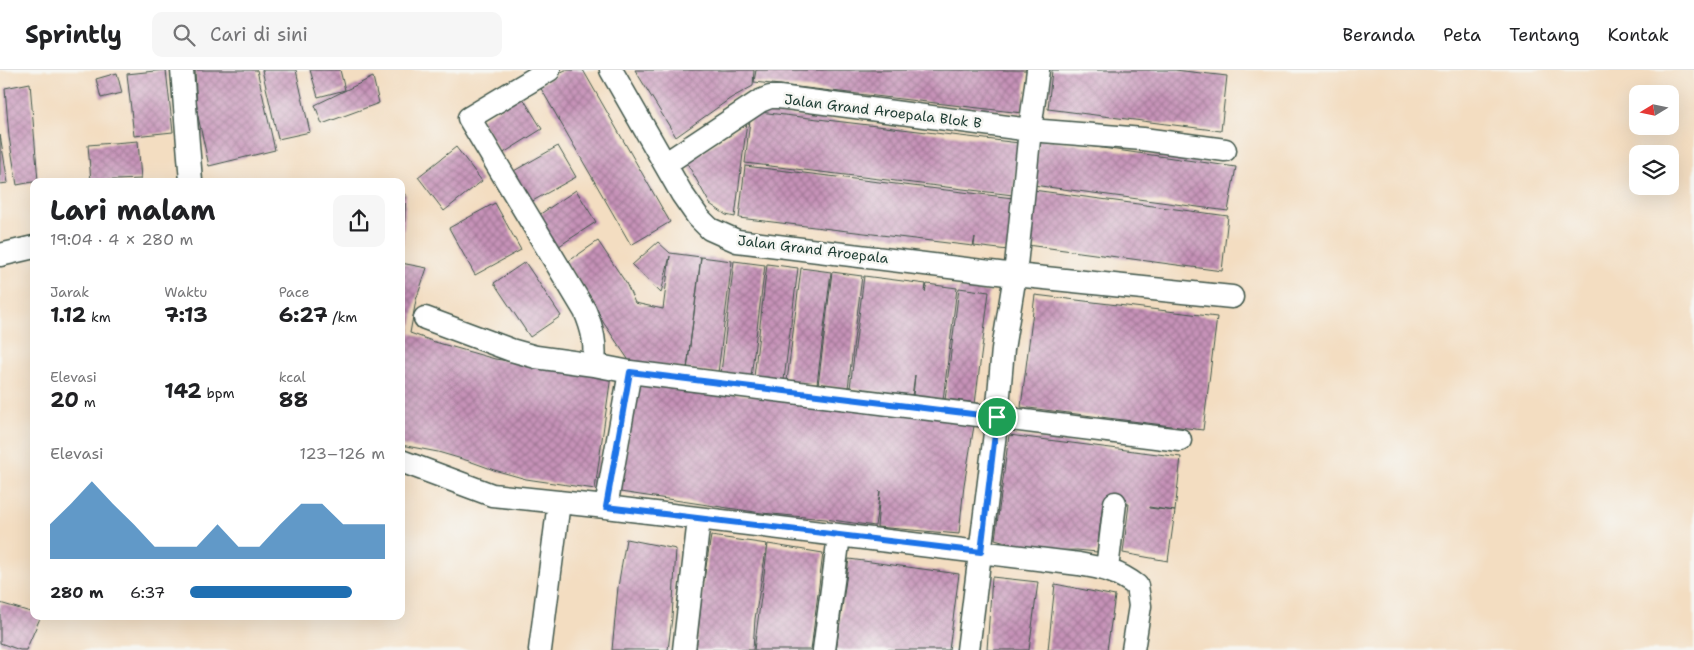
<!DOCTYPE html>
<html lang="id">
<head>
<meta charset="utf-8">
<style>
	:root { --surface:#fff; --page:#f6f6f6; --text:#202124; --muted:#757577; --line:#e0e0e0; --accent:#1f6fb2 }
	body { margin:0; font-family:"Shantell Sans",sans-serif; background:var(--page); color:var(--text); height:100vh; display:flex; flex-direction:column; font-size:19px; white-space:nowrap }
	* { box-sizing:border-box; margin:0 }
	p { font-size:16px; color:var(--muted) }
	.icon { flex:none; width:28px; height:28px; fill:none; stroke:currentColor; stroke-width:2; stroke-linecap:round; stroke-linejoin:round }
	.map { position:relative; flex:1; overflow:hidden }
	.drawer { position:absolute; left:30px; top:108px; width:375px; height:442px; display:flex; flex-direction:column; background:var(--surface); border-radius:10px; box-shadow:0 5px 20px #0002 }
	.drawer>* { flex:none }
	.needle { width:32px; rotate:260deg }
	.buttons { position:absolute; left:1629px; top:15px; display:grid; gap:10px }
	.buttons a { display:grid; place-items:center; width:50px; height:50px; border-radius:10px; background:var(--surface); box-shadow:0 5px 20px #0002; font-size:25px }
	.pin { position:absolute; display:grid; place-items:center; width:42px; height:42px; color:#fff; margin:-21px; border:2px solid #fff; border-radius:50%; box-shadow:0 1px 5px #0007 }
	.round { display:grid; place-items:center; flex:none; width:52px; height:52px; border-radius:10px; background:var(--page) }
	.head { display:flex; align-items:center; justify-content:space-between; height:85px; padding:0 20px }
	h1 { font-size:28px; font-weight:700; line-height:38px }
	.stats { display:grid; grid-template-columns:repeat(3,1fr); gap:8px; height:85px; padding:5px 20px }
	.stats div { display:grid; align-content:center }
	.stats b { font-size:21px; font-weight:700 }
	.stats small { font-size:14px; font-weight:400 }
	.stats p { font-size:14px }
	.chart { height:140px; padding:10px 20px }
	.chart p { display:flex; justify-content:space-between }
	.chart svg { width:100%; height:90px; margin-top:5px; fill:var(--accent); opacity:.7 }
	ul { padding:0 20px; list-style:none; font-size:16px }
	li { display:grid; grid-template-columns:80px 60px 1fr; align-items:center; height:38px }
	li i { height:12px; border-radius:6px; background:var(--accent) }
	header { display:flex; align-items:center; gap:30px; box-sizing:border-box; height:70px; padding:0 25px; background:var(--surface); border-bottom:1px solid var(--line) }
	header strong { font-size:24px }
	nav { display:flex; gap:28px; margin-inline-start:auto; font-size:18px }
	.search { width:350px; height:45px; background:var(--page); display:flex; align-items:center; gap:12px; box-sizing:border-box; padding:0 18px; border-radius:10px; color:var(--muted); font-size:19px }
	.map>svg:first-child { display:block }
	.building { fill:url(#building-cross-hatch) }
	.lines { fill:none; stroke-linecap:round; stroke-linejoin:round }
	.street-casing { stroke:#3f5549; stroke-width:25 }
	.street { stroke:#fff; stroke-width:22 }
	.route-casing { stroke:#fff; stroke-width:10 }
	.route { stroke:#1a73e8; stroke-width:6 }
	.labels { text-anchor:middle; stroke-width:5; stroke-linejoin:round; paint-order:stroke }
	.street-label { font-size:14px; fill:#1f3d34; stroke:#f6f6f2 }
</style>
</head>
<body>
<header>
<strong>Sprintly</strong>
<div class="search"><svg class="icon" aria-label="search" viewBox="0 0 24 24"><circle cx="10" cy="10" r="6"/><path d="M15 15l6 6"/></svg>Cari di sini</div>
<nav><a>Beranda</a><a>Peta</a><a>Tentang</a><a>Kontak</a></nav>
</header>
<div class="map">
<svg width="1694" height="580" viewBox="0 0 1694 580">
	<defs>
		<pattern id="building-cross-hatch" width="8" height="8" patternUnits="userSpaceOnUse" patternTransform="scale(1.25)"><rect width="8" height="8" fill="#c692b8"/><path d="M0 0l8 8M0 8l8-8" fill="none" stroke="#a07896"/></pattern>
	</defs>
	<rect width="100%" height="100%" fill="#f6f6f2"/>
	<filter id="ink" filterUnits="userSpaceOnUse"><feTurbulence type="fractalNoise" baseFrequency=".02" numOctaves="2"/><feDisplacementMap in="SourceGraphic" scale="10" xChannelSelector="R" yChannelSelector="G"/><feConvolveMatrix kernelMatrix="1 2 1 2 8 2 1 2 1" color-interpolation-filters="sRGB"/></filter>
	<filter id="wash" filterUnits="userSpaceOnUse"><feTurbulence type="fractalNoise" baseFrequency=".0096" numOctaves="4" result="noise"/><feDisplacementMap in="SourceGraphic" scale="20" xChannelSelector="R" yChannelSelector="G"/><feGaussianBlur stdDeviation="1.12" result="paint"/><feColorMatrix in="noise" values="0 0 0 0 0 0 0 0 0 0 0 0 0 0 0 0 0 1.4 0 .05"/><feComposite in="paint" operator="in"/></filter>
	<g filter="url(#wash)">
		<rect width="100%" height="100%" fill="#f3ddc1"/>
		<g id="blocks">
			<!-- building -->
			<path class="building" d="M164,0H166L173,62L134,66L127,4Z
				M195,0H257L275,80L209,96L197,42Z
				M262,0H296L310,62L278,69Z
				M310,0H340L345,20L318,27Z
				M565,0H583L670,152L631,175L539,15Z
				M635,0H754L753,16L731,28L676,67Z
				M756,0H1027L1022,43L754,12Z
				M1052,0H1175L1227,6L1221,61L1048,39Z
				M117,3L122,23L101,28L96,9Z
				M373,7L379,33L322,54L315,35Z
				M30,13L38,111L17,115L9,67L5,18Z
				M521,25L542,59L502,84L481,50Z
				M751,41L1019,73L1013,125L745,93Z
				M747,52L735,147L726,145L710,134L687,93Z
				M0,65L8,113L0,114Z
				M1039,69L1236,97L1228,141L1033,115Z
				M138,71L141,109L91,111L88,75Z
				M558,76L576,107L529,133L512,102Z
				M456,77L482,111L444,141L418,107Z
				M745,96L1013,128L1008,180L974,176L975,167L973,176L739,148Z
				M576,120L596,152L556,178L536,147Z
				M1033,120L1228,146L1222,201L1027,175Z
				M401,124H406L403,174H401Z
				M495,133L521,180L475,205L449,158Z
				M598,171L626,213L635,233L663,239L670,186L661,223L632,195L658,172L670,183L701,187L687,299L630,292L603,252L595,235L566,193Z
				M701,187L732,191L718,303L687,299Z
				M734,191L765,195L751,307L721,303Z
				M525,192L561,246L530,267L494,213Z
				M401,193L427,198L416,230L410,263L435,272L495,289L611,306L595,419L526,409L494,400L469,391L438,382L401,375Z
				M767,194L798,198L784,310L754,307Z
				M801,198L831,202L817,314L787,311Z
				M832,202L862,206L848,318L818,315Z
				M864,206L926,214L925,222L927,214L957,218L943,330L913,326L915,305L912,326L850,318Z
				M959,218L989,222L975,334L945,330Z
				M1035,225L1217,247L1203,360L1021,337Z
				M636,313L975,350L964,415L959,464L877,457L880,421L875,456L825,449L762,443L620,422Z
				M1009,365L1181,387L1175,441L1149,437V438L1175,441L1168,491L1123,483L1129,434L1103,432L1097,482L1077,480L1038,481L995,469Z
				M711,466L767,474L755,549L753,580H696L703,515Z
				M626,469L676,479L672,548L668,580H612L618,517Z
				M768,474L823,483L811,580H754Z
				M849,489L959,504L949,580H836Z
				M992,507L1038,512L1029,580H987Z
				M1055,514L1115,526L1107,580H1048Z
				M0,533L34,543V546H41L26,580H20L0,573Z"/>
		</g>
	</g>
	<g filter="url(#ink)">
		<use href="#blocks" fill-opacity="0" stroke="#3f5549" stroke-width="1"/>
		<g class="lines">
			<defs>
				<path id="street" d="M182,0L191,111
					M549,0L469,48L585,241C593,260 596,274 594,295
					M611,0L682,124L698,147L710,159L737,171L1015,205L1232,227
					M665,94L760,31L770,27H779L1030,60L1143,69L1225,80
					M0,185L34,177
					M425,248L511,280L536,287L594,295L630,302L1180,370
					M401,391L492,425L606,437L1079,494C1102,498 1118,501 1137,516L1140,536L1133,580
					M606,437L630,302
					M1107,499L1115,433
					M540,580L559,432
					M684,580L699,449
					M824,580L839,466
					M968,580L997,347L1003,279L1015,205L1030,60L1038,0"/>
			</defs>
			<!-- street casing -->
			<use href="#street" class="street-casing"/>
			<!-- street -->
			<use href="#street" class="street"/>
		</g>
	</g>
	<g class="lines" filter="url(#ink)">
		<defs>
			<path id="route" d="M630,302L997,347L981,482L606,437Z"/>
		</defs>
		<!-- route casing -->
		<use href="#route" class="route-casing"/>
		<!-- route -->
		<use href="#route" class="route"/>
	</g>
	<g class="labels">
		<!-- street labels -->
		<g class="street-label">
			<text transform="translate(883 41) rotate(7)" y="5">Jalan Grand Aroepala Blok B</text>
			<text transform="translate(813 179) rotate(7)" y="5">Jalan Grand Aroepala</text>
		</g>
	</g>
</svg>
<div class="buttons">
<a><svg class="needle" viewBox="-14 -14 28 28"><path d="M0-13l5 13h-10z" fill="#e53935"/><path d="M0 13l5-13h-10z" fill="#757577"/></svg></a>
<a><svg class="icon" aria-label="layers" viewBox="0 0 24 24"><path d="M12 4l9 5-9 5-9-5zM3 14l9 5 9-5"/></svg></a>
</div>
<div class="pin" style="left:997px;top:347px;background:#1e9e55"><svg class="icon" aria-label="arrive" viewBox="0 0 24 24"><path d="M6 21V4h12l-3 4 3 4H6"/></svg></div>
<section class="drawer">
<div class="head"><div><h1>Lari malam</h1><p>19:04 · 4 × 280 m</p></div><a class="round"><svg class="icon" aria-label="share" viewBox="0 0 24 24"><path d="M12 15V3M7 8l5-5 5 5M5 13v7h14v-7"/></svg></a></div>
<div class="stats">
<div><p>Jarak</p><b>1.12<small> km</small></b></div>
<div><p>Waktu</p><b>7:13</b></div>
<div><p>Pace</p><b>6:27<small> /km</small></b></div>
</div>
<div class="stats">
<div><p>Elevasi</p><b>20<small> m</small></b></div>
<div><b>142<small> bpm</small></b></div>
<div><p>kcal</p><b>88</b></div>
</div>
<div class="chart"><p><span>Elevasi</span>123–126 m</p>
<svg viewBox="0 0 160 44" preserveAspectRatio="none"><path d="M0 44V27L10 17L20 6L30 17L40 27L50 38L60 38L70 38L80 27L90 38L100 38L110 27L120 17L130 17L140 27L150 27L160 27V44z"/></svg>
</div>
<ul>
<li><b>280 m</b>6:37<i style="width:83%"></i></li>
</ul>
</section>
</div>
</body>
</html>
